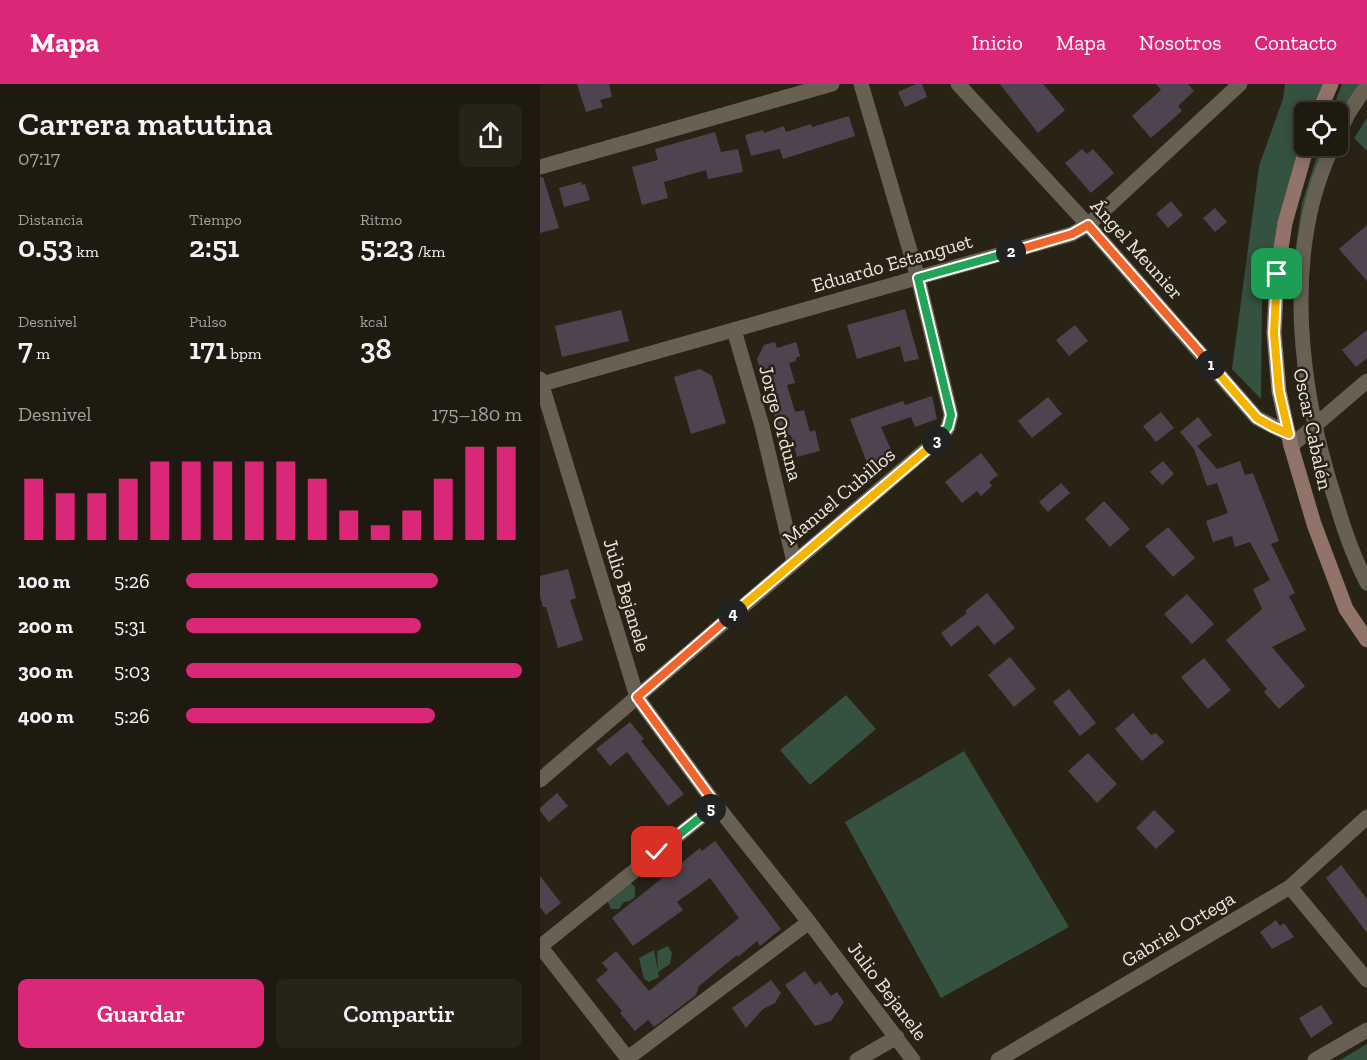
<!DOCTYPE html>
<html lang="es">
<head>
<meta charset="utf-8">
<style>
	:root { --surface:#1f1a10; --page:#272319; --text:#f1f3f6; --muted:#a1a19f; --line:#3c3830; --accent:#db2777 }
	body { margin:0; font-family:"Zilla Slab",serif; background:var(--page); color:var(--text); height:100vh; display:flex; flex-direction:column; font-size:22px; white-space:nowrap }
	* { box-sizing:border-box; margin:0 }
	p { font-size:20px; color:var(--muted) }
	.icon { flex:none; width:33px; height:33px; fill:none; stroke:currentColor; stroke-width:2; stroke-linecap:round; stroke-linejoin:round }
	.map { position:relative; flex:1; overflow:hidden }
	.panel { display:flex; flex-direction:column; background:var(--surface); width:540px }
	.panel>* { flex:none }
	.controls { position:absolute; left:754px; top:18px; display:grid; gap:12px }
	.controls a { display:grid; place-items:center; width:54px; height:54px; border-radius:9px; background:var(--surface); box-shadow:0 3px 15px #0003,0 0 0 2px var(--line); font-size:30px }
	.pin { position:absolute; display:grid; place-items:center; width:51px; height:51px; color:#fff; margin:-26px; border-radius:12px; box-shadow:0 3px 9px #0006 }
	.km { position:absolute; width:30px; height:30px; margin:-15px; border-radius:50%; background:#222; color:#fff; font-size:16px; line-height:30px; text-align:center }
	.round { display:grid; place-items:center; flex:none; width:63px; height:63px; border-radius:9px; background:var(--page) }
	.head { display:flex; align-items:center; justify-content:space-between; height:102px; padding:0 18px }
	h1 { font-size:33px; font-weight:600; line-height:45px }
	.stats { display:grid; grid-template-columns:repeat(3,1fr); gap:9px; height:102px; padding:6px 18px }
	.stats div { display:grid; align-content:center }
	.stats b { font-size:30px; font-weight:600 }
	.stats small { font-size:16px; font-weight:400 }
	.stats p { font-size:16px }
	.chart { height:168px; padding:12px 18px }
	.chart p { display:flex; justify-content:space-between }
	.chart svg { width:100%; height:108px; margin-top:6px; stroke:var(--accent); stroke-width:6 }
	.action { display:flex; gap:12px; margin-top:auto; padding:12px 18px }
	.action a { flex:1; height:69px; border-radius:9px; background:var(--accent); color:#fff; font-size:24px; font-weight:600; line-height:69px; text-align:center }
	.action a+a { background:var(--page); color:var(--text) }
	ul { padding:0 18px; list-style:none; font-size:20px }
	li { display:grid; grid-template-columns:96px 72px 1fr; align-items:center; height:45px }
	li i { height:15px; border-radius:8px; background:var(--accent) }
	header { display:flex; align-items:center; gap:36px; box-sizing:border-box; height:84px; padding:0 30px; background:var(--accent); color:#fff }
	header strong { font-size:28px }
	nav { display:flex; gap:33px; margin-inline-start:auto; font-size:21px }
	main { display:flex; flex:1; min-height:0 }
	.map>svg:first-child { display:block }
	.green { fill:#35513f }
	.building { fill:#4e4450 }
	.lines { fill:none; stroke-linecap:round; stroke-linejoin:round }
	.street { stroke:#686052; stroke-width:15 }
	.secondary { stroke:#91736a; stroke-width:15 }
	.split-1-casing { stroke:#fff; stroke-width:12 }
	.split-2-casing { stroke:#fff; stroke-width:12 }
	.split-3-casing { stroke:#fff; stroke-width:12 }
	.split-4-casing { stroke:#fff; stroke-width:12 }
	.split-5-casing { stroke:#fff; stroke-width:12 }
	.split-6-casing { stroke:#fff; stroke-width:12 }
	.split-1 { stroke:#f5b400; stroke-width:8 }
	.split-2 { stroke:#f0652b; stroke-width:8 }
	.split-3 { stroke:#22a559; stroke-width:8 }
	.split-4 { stroke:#f5b400; stroke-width:8 }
	.split-5 { stroke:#f0652b; stroke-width:8 }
	.split-6 { stroke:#22a559; stroke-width:8 }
	.labels { text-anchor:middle; stroke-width:5; stroke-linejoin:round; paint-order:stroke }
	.street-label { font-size:20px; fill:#ebe7de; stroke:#292316 }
</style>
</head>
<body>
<header>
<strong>Mapa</strong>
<nav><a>Inicio</a><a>Mapa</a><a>Nosotros</a><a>Contacto</a></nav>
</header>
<main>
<section class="panel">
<div class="head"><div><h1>Carrera matutina</h1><p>07:17</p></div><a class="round"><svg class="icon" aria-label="share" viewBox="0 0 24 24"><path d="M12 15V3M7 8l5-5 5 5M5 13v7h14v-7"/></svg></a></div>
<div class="stats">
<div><p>Distancia</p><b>0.53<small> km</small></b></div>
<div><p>Tiempo</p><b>2:51</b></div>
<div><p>Ritmo</p><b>5:23<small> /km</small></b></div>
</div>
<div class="stats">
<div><p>Desnivel</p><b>7<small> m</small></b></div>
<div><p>Pulso</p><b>171<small> bpm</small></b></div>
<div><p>kcal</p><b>38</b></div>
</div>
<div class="chart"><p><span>Desnivel</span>175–180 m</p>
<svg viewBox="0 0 160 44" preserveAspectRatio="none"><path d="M5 44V19M15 44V25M25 44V25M35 44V19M45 44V12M55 44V12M65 44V12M75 44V12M85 44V12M95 44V19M105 44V32M115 44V38M125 44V32M135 44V19M145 44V6M155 44V6"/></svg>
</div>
<ul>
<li><b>100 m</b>5:26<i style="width:75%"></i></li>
<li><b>200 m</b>5:31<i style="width:70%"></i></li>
<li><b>300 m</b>5:03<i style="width:100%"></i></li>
<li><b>400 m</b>5:26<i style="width:74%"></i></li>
</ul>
<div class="action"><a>Guardar</a><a>Compartir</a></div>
</section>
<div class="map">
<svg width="827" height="976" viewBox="0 0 827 976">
	<rect width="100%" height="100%" fill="#292316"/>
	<!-- green -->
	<path class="green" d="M745,0H791L782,28H765V62H772L722,218L721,315L692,285L719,82L743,15Z
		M802,0H826L798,48V28H791Z
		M827,34V67L814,54Z
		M780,62H790L761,191L752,190L762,119Z
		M306,611L336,645L270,701L240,666Z
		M424,667L529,843L401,914L305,738Z
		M90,798L95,803V813L90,817L84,818L79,825H71L67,816Z
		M128,862L132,869L130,880L118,888L119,893L109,898L104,895L99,874L114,866L118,887L117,867Z
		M827,960V976H800Z"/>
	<!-- building -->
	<path class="building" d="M37,0H69L72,13L60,16L63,23L46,28Z
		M376,0H382L387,13L365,23L358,8Z
		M460,0H503L525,26L498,49Z
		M616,0H648L654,7L638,22L642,27L611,54L592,32L621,6Z
		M309,32L315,52L243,75L240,65L211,72L205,51L223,46L224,49L244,42L246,48L271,40L272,43Z
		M175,48L181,68L198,65L203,88L168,95L166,86L124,98L128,114L102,121L92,83L118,76L115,65Z
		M542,65L547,70L553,65L574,89L551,109L525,79Z
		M0,93H3L19,144L0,149Z
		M41,98L42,101L45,100L50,116L24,123L19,104Z
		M631,117L643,131L628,144L616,130Z
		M675,124L687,138L675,148L663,134Z
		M827,141V197L799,165Z
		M365,225L379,275L364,278L360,262L317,275L307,241Z
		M81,226L89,257L22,273L15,242Z
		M535,241L548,257L529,272L516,256Z
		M827,246V274L816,283L802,266Z
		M235,258L237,264L256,258L260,272L256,274V277L249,279L255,299L247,301L255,328L264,326L270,348L275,346L280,367L257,373L251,351L241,353L217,275L224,261Z
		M160,285L172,292L186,339L151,350L134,293Z
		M392,312L397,335L375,343L371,333L341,343L354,373L329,384L310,335L363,317L365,321Z
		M508,313L522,330L492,354L478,337Z
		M621,328L634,344L616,358L603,342Z
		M658,333L672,351L657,362L677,385L700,377L705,391L713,389L739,457L731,460L755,509L749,512L766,546L732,563L765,602L739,625L724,608L727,605L686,556L722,525L713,505L730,496L710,458L695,463L692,452L673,458L666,437L688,429L677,399L667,402L654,365L640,348Z
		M441,369L458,391L449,398L452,402L441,412L437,407L422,419L405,398Z
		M623,377L634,390L622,401L610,388Z
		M521,399L530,409L508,428L499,418Z
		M564,417L590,445L570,463L545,435Z
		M628,443L655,474L633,493L605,462Z
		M28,485L36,514L30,516L43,556L18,564L6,523H3L0,512V492Z
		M447,509L475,544L454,561L438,541L411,563L401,549L427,529L425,527Z
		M647,510L674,540L652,560L624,530Z
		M470,573L496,605L474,623L448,591Z
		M664,574L691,606L668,625L641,593Z
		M529,605L556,639L540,652L513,618Z
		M593,629L611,651L616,649L624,658L602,677L575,645Z
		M90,638L104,655L101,657L144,710L128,722L87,668L70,682L56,665Z
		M548,669L577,700L557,719L528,687Z
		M17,709L28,722L9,738L0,727V724Z
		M614,726L635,747L616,765L596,744Z
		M175,757L241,845L220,862L217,857L198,873L197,871L159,902L156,911L114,943L108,936L95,947L80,929L82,927L56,896L68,886L62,879L76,867L109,907L199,834L170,794L137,818L143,826L93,862L72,834L160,764L162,767Z
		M801,781L827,815V849L786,794Z
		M0,792L21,819L6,831L0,823Z
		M736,836L740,842L744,839L754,853L732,865L720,848Z
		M265,887L275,901L280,897L291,912L297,908L304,918L291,937L275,942L245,901Z
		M231,896L241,909L235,919L223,925L206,944L192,924Z
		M781,921L793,939L771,954L759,934Z"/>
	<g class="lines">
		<!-- street -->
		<path class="street" d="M418,0L548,141L717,334L749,350
			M798,51L808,30L827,1
			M793,62C741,169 760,309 796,418C804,446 814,474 827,499
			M0,83L292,0
			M194,246L222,342L254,478
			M0,295L97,613L176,721L269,838L373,976
			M2,300L532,150L548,141L700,0
			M751,362L827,297
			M0,696L402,352L408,343L411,331L378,194L321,0
			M750,803L827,896
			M0,862L89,976
			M1,862L176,721
			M88,974L269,838
			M317,976L357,953
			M458,976L750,803L827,733
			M775,976L827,946"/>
		<!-- secondary -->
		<path class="secondary" d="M779,28L791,0
			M767,62L745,139L737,190L734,249L739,307L751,362L774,440L806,525L827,556"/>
	</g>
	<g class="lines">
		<defs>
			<path id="split-1" d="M671,281L717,334L733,343L749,350L739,307L734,249L737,190"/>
			<path id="split-2" d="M471,168L532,150L548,141L671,281"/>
			<path id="split-3" d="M397,357L408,343L411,331L378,194L471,168"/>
			<path id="split-4" d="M193,530L397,357"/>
			<path id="split-5" d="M171,725L176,721L97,613L193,530"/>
			<path id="split-6" d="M117,768L171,725"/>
		</defs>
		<!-- split-1 casing -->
		<use href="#split-1" class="split-1-casing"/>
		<!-- split-2 casing -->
		<use href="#split-2" class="split-2-casing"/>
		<!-- split-3 casing -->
		<use href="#split-3" class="split-3-casing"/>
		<!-- split-4 casing -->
		<use href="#split-4" class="split-4-casing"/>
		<!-- split-5 casing -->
		<use href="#split-5" class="split-5-casing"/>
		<!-- split-6 casing -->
		<use href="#split-6" class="split-6-casing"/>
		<!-- split-1 -->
		<use href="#split-1" class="split-1"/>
		<!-- split-2 -->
		<use href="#split-2" class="split-2"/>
		<!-- split-3 -->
		<use href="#split-3" class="split-3"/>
		<!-- split-4 -->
		<use href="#split-4" class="split-4"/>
		<!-- split-5 -->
		<use href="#split-5" class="split-5"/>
		<!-- split-6 -->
		<use href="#split-6" class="split-6"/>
	</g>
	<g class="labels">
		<!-- street labels -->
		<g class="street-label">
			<text transform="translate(597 165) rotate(48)" y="7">Ángel Meunier</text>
			<text transform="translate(352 179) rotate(-16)" y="7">Eduardo Estanguet</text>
			<text transform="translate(241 339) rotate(75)" y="7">Jorge Orduna</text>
			<text transform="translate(773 345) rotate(78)" y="7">Oscar Cabalén</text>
			<text transform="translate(299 412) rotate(-40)" y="7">Manuel Cubillos</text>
			<text transform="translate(87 511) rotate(73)" y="7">Julio Bejanele</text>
			<text transform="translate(638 845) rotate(-31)" y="7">Gabriel Ortega</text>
			<text transform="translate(348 907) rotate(53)" y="7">Julio Bejanele</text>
		</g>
	</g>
</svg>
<div class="controls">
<a><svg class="icon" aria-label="locate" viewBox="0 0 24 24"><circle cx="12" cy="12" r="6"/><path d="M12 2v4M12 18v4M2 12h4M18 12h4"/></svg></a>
</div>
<div class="pin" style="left:737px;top:190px;background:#1e9e55"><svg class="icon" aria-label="arrive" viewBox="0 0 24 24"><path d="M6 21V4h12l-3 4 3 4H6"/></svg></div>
<div class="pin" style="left:117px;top:768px;background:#d93025"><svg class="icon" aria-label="check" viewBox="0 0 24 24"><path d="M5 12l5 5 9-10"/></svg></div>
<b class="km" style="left:671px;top:281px">1</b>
<b class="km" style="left:471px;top:168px">2</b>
<b class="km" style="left:397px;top:357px">3</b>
<b class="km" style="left:193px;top:530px">4</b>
<b class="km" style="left:171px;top:725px">5</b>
</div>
</main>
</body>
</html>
